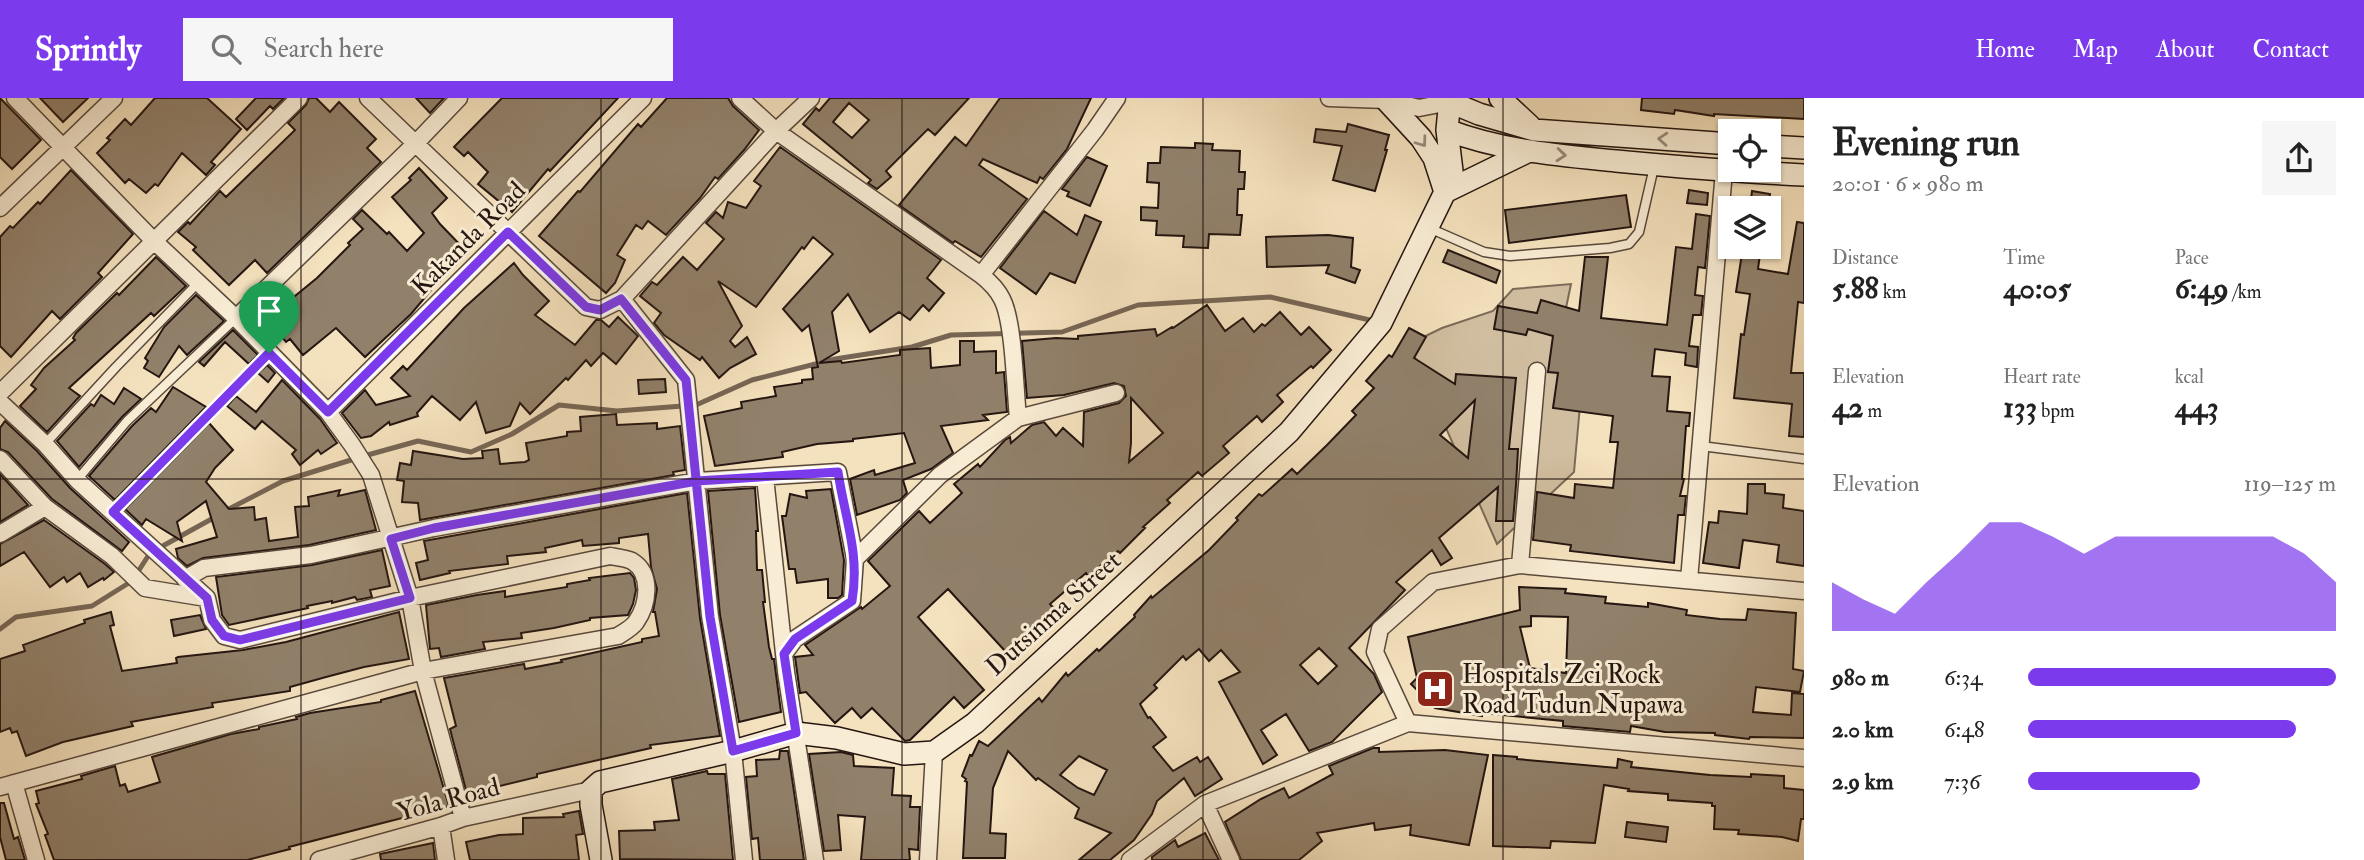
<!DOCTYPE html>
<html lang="en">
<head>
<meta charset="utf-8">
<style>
	:root { --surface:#fff; --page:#f6f6f6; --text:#222; --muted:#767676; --accent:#7c3aed }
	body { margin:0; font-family:"IM FELL Double Pica",serif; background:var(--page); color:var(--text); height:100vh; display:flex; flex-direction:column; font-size:26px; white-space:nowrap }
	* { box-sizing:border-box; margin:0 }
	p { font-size:23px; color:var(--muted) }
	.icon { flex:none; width:38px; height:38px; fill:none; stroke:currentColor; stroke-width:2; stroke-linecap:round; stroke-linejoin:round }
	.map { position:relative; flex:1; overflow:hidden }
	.drawer { display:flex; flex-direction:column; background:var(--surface); width:560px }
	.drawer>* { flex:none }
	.tools { position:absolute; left:1718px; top:21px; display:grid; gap:14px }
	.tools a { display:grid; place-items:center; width:63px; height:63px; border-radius:0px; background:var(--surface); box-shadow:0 2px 5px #0004; font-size:35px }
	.pin { position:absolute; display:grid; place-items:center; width:60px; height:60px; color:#fff; margin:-72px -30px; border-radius:50% 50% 50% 0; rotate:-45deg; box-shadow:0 0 7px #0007 }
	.pin .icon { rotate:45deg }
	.round { display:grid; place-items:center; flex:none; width:74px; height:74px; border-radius:0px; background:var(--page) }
	.head { display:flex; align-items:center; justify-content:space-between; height:119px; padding:0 28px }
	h1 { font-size:38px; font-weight:700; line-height:52px }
	.stats { display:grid; grid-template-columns:repeat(3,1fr); gap:10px; height:119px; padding:7px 28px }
	.stats div { display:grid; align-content:center }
	.stats b { font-size:30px; font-weight:700 }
	.stats small { font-size:19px; font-weight:400 }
	.stats p { font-size:19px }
	.chart { height:196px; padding:14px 28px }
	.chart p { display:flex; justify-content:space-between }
	.chart svg { width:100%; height:126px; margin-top:7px; fill:var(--accent); opacity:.7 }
	ul { padding:0 28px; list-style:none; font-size:23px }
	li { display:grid; grid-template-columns:112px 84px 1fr; align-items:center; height:52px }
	li i { height:18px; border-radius:9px; background:var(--accent) }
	header { display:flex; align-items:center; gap:42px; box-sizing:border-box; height:98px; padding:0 35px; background:var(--accent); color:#fff }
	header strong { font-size:33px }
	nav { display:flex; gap:38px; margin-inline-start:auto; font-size:24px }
	.search { width:490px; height:63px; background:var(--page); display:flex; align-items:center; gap:18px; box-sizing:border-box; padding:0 24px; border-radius:0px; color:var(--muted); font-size:26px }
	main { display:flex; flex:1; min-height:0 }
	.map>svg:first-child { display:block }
	.green { fill:#d1bea0; stroke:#7b6a58; stroke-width:2 }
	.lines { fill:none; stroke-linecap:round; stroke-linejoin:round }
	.stream { stroke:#765; stroke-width:5 }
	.building { fill:#91806a; stroke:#251611; stroke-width:2; fill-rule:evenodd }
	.lane-casing { stroke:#59493c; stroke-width:11 }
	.street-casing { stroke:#59493c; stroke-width:19 }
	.secondary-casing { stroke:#251611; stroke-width:24 }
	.lane { stroke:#f8ecd4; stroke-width:8 }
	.street { stroke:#f8ecd4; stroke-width:16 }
	.secondary { stroke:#f8ecd4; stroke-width:21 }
	.oneway { stroke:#998c7c }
	.route-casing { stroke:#fff; stroke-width:14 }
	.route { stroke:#7c3aed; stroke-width:9 }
	.grid { fill:none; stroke:#251611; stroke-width:2; stroke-opacity:0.55 }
	.labels { text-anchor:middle; stroke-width:6; stroke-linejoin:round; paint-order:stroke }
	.street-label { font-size:26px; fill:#251611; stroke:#f8ecd4 }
	.poi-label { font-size:26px; fill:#251611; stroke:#f8ecd4; text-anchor:start }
</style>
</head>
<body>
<header>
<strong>Sprintly</strong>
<div class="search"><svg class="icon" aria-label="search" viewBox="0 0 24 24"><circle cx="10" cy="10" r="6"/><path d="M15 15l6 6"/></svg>Search here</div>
<nav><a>Home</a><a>Map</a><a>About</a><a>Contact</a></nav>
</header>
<main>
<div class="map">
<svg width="1804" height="762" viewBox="0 0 1804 762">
	<rect width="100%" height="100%" fill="#f4e1bd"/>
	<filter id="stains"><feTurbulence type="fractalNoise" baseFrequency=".00286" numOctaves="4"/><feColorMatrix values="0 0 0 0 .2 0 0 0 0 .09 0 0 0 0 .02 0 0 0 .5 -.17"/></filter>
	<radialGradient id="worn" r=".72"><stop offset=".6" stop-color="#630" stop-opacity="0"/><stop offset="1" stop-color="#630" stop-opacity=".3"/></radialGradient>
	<!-- green -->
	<path class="green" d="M1571,186L1566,210L1584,263L1574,374L1497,446L1409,246L1442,230L1493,213L1513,191Z"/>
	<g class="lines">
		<!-- stream -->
		<path class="stream" d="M225,413L283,383L364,358L418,343L471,354L512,336L559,307L617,313L696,307L752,282L835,261L912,249L951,237L1062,234L1138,207L1270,199L1374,223
			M0,531L16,519L92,508L132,483L150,455L217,418"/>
	</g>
	<!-- building -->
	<path class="building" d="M0,0L41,42L12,71L0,59Z
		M40,0H88L63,24Z
		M155,0H207L241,31L211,64L215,67L206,77L182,55L158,88L155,86L146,95L129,81L125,85L97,55L110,42L107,40L125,21L131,27Z
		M256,0H284L273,11L270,8L247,32L236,21Z
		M309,0H316L330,14L339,4L376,41L367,50L381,64L267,175L255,162L229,187L193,152L196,149L178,134L188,124L190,126L220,93L226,99L295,32L288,25L306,7Z
		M416,0H444L430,15Z
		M502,0H618L550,73L548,71L512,114L478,86L488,74L468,54L464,58L454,49Z
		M667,0H728L733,8L759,32L744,52L718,81L715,79L700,100L666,137L648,123L642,131L636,127L617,157L625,162L615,185L606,195L539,138L578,93L580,94L638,26L641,29Z
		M830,0H969L935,37L928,31L886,73L891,79L877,91L868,85L871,82L803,26L816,10L819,13ZM849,5L869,22L852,40L833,24Z
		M1000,0H1091L1067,51L1043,81L1040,79L1037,85L983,61L979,67L1027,101L981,159L955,143L953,145L899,107L955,39L966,48Z
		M1642,0H1804V21L1714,16V18L1675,12L1674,16L1641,12Z
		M1348,26L1389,37L1385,52H1387L1375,93L1333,82L1342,48L1314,44L1316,31L1346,34Z
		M1195,45L1213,46L1212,52L1240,53L1239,74H1245L1244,91H1238L1237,117H1242L1240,137L1209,136L1208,150L1183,149L1184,138L1156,137L1157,123L1141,122V109L1158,110L1159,85L1147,84L1148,65H1160L1161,49L1195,50Z
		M780,49L941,162L927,180L944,195L929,213L923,207L910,222L899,214L870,234L848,196L832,214L839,253L819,265L841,263L842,265L900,257V252L930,250L931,270L960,267V243H974V254L996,253V275L1004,274L1007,314L983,317L988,322L941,328L953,355L931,371L903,382L907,395L900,402L857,417L850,381L874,372L875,377L915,365L904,335L853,341V343L817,346L782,354L783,359L715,368L704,318L742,310L741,304L776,298L774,289L802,285V282L813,281L812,270L818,269L809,227L802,233L783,211L833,156L813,139L804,151L802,149L756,209L718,183L742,228L730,243L735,249L747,239L756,256L730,270L719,280L702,259L700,262L664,237L654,225L661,215L640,198L652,184L657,187L683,159L697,172L724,141L706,125L716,114L723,120L728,104L746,110L761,88L754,83Z
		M1087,59L1107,68L1090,108L1067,98L1069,94L1062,91Z
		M419,70L447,100L432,115L440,126L468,155L432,191L411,216L365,259L336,230L303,257L290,241L286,244L267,221L317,180L350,147L348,145L363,131L353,121L362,112L387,136L389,134L407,153L424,135L392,99L411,82L409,80Z
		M71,72L133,136L98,175L102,179L60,221L52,213L11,259L0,248V139L10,128L13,130L38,104L40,106Z
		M1689,92L1708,95L1707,107L1687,105Z
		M1752,93L1770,96L1768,110H1750Z
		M1626,97L1631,129L1509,145L1505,112Z
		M1044,113L1077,137L1085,117L1101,124L1075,185L1050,175L1036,196L1000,170Z
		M1696,116L1710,118L1705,170L1698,169L1695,197L1703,198L1701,217H1693L1689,248L1698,249L1697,269L1685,267L1686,255L1655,251L1652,278L1670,279L1667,313L1690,315L1689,328H1686L1682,381H1684L1680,398H1686L1684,417H1678L1674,465L1570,453L1571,447L1533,442L1537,394L1574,400L1575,386L1613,390L1618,344H1610L1613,318L1553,310L1558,275L1548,274L1553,238L1528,231L1526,237L1494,231L1498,208L1537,215L1541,202L1579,213L1585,159H1608L1601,220L1667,227L1676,149L1692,151Z
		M1797,124L1804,125V205L1798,204L1791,275H1804V339L1789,338L1792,306L1734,300L1741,236L1744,237L1750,196L1736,194L1743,149H1761L1758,171L1788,176Z
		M1328,137L1353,140L1351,169L1360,172L1355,185L1326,175L1329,167L1267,169L1266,139Z
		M1448,152L1500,173L1496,185L1443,164Z
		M156,159L186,188L154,218L151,215L69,290L80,298L47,334L20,308L36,291L31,287L44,270L75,242L73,240L76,235L117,195L119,197Z
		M514,165L523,177L549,203L535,217L575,247L596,222H601L609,229L618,219L638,238L616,266L603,255L591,268L586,262L568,282L566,280L530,316L520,305L510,328L486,335L476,304L460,322L432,298L417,315L418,318L390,327L389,324L371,338L361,340L342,315L365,292L376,307L410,298L391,280L403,268L407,272L464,210Z
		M196,197L224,223L189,255L187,257L179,248L159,279L144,270L148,263L145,260L164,229Z
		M1207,207L1225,233L1243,220L1254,234L1262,226L1265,228L1280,214L1301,237L1309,229L1331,252L1313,270L1311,268L1277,297L1283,304L1262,324L1257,318L1223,348L1229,355L1202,378L1198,374L1167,402L1170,405L1143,429L1145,430L1120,455L1118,453L1088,478L1086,475L1050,506L1058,515L1035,537L1030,533L1006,554L948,491L918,519L984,592L964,610L954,599L910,642L905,643L872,610L861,620L852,610L835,625L806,594L800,595L795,559L813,557L805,547L861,509L862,511L890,488L868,463L919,413L930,425L962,395L954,386L978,366L980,369L1005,342L1010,339L1011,345L1032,327L1044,324L1056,338L1063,330L1083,348L1084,314L1119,305L1126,298L1124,288L1114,285L1064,297L1027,300L1022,243L1056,240L1078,241V238L1155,231L1157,238L1172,229L1173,230ZM1131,300L1163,335L1129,364L1131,345Z
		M1409,230L1426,239L1414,260L1455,286L1456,276L1516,280L1509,351H1518L1516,387L1513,423H1496L1498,389L1439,440L1452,460L1441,467L1432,452L1396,484L1405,492L1349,550L1374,576L1382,594L1332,644L1309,653L1286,616L1261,632L1277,657L1263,666L1219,584L1240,574L1221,552L1209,563L1199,551L1186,562L1183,558L1154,587L1157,590L1140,606L1148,620L1150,619L1166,639L1153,649L1173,673L1197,659L1200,664L1208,659L1222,681L1195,698L1184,680L1157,703L1152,716L1134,742L1110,762H1079L1111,735L1075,720L1079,710L1038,680L1036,682L1008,653L993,690L990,735L1006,736L1005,760H963L967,684L965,683L966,681L962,678L970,657L972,658L979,643L988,648L1039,600L1042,604L1066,575L1068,578L1097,551L1099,553L1135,519L1134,517L1151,498L1152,500L1209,452L1238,422L1236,420L1259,396L1262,398L1292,371L1297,376L1327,347L1356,317L1352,313L1374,290L1366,283L1389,257L1392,259ZM1475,302L1468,360L1440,337ZM1319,550L1337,568L1318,586L1300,567ZM1079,658L1107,672L1094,697L1078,690L1060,677Z
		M233,232L258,257L249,266L225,244L204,268L199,264Z
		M267,267L275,275L268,284L258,275Z
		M665,281L666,294L639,296L638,282Z
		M282,282L320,321L337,345L321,356L318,352L300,367L292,356L296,352L262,323L255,331L227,308L236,298L256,314Z
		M173,289L206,309L115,402L89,378L132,328L151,310L156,314Z
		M124,290L141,301L122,319L79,369L57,343L91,306L94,308L101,297L114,306Z
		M616,316L617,327L657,325V331L680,328L685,372L673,374L674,377L420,422L418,405L402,404L404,383L397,382L400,365L411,367L413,353L463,361L483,360L482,353L498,351L500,366L525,364L529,362L526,345L567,338V334L581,333L580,319Z
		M5,323L37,353L70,390L129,444L122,453L52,401L8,354L0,351V330Z
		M209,325L233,352L215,370L206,384L229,411L254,409L255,422L266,420L269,443L298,439L295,409L309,408L308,399L340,392L338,398L365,392L376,432L309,447L203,460L187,468L178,460L176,451L217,439L206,403L177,424L182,443L146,421L142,427L125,411Z
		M0,376L28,407L0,424Z
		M1748,386H1765V395L1784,397L1783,410L1804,413V468L1777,464L1779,447L1743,442L1739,470L1703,465L1709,424L1718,425L1719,413L1747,416Z
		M755,390L758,433H756L757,472H762L765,504H763L769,549L772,561H774L781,614L739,624L720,517L708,393Z
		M831,391L844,462L842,497L838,500H828V481L797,485L795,471H789L782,418H786L790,396L807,400L806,393Z
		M687,395L700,520L720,638L650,647L651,650L537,676V679L467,696L450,631L456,628L444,580L524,566L525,571L562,564L561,562L642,544V541L659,538L655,514H653L657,491L651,469L648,436L619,440V445L583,448L582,442L545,450L546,454L507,458L508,466L449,473L450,475L420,482L416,465L428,462L424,443Z
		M44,422L105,466L114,474L104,482L103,480L88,489L80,475L67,484L64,479L50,489L24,454L0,468V446Z
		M382,452L390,488L370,492L372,499L357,502L355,499L332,505V503L307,508L308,510L229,527L222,517L216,479L312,467Z
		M630,475L634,480L636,492L633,506L628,517L590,520V522L554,530L521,535L522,540L483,544L485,551L441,559L439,550L430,551L426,507L477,497L505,493V499L567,489V486L590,482L589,480Z
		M1519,489L1566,491L1565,495L1606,499L1605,505L1648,509V505L1687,512L1686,517L1720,521L1746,522L1748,511L1796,515L1793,571L1804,573L1800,594L1756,589L1753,614L1791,617L1792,595L1804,596V640L1750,639L1749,641L1715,637V635L1665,634L1631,628L1630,634L1563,628V623L1482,615V618L1435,610L1411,586L1417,580L1408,539L1520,512ZM1531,518L1568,519L1566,575L1530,570L1520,529L1531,528Z
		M111,514L114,527L110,528L122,573L177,565L176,560L178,559L243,552L286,544L399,514L409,561L364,569L326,579L290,589V593L212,605L213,609L131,624L133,628L63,644L26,658L17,633L12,635L10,630L0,634V561L25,553L23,547L85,525L84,522Z
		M200,517L206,531L174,538L171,522Z
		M415,593L449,708L289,749L290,751L247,762H54L45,737L48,736L36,706L39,705L36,693L82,681L81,678L115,668L120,688L125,686L128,694L160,684L152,659L231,636L259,631V629L297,621L296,619L310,615L381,604V602Z
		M1373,650H1379V654L1445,652L1488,657L1469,747L1410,737L1411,727L1375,732L1374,725L1317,735L1322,743L1299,762H1241L1225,724L1261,701L1284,690L1289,700L1333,676L1329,668Z
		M780,653H788L804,762H760L758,740L752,741L746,679L757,678L756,662L779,661Z
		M841,654L853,657L854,668L894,670L892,697L911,698L910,709H920L918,752L909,751L910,762H861L865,719L838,717L841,752L824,753L809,656Z
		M1493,657L1517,659V661L1617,670L1618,661L1632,664L1631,669L1710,677L1751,679V676L1784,678V690L1804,692V721H1801L1798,743L1782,739L1738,736L1739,732L1714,731L1715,708H1712V705L1668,702V696L1628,693L1629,691L1604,687L1595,745L1551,743L1550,750L1493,748Z
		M707,673L708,676H725L733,762L620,761L619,733L655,732L654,724L679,722L672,681Z
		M0,705H4L14,741L18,739L25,762H6L0,739Z
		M579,713L583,736L576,737L579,762H470L466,744L499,737L523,736V720L564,719L563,716Z
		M1627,724L1668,729L1666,744L1625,739Z
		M1205,735L1219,762H1152V759L1175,742L1178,749Z
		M433,745L435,762H381L380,756Z"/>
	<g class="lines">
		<defs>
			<path id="lane" d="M1429,130L1484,154L1510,158L1610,150L1629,146L1639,134L1654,69
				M45,346L116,269L198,185
				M1701,348L1804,361
				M77,382L127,323L236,220
				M113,414L269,255"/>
			<path id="street" d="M15,0L154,143L236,220L328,314L352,347L371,377L410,500L423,573L463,720
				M368,0L586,209L600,212L622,201L776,33L811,0
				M740,0L776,33L981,177C990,184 997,191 1002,201C1014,224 1015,292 1018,320
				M1329,0L1386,2L1419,10L1450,4
				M0,110L114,0
				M981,177L1095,32L1117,0
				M622,201L686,282L710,518L733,653L744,762
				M236,220L416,45L459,0
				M0,295L299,0
				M0,304L45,346L77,382L207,500L212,522L224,538L240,542L410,500L610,458C616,459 626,460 632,463C653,476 648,507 636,524C632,530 624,534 618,538L423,573L0,689
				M328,314L643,0
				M0,361L45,409L112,458L145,490L206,500
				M765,379L786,574L815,762
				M0,436L45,409
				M855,461L940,377L1018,320L1116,295
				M1520,467L1537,273
				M185,481L204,470L311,457L434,430L697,383L838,374L855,461L852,503L795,541L784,556
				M1689,482L1724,73
				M1408,625L1375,554L1380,531L1433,484L1520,467L1804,493
				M14,685L36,762
				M1205,706L1231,762
				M441,728L446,762
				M319,762L441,728L463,720L591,692
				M928,762L934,654
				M1130,762L1205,706L1408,625L1804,660"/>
			<path id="secondary" d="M1388,0L1386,2L1421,40L1434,60L1445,94L1527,54
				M1500,0L1530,28
				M1450,4L1479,16L1534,32L1731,46
				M1447,32C1502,53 1558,57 1616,63C1679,69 1741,74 1804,77
				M1769,48L1804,50
				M601,762L591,707V692L600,684L733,653L796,635L837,640L904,656L934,654L975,625L1289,334L1381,225L1445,94L1452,73L1447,32L1450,0"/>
		</defs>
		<!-- lane casing -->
		<use href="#lane" class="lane-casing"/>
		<!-- street casing -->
		<use href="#street" class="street-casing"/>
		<!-- secondary casing -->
		<use href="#secondary" class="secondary-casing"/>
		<!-- lane -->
		<use href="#lane" class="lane"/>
		<!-- street -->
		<use href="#street" class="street"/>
		<!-- secondary -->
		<use href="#secondary" class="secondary"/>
	</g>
	<!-- one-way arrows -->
	<defs><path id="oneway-chevron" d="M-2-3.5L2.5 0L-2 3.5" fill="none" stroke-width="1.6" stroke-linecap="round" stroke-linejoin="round" transform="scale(1.75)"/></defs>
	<g class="oneway">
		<use href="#oneway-chevron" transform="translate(1663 41) rotate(-176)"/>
		<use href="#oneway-chevron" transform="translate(1422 44) rotate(54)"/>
		<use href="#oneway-chevron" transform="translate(1561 57) rotate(5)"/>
	</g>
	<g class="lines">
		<defs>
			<path id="route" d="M269,255L113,414L207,500L212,522L224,538L240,542L410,500L391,441L434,430L697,383L838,374C845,421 860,455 852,503L795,541L784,556L796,635L733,653L710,519L686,282L621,201L600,212L586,209L508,134L328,314L269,255"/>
		</defs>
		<!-- route casing -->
		<use href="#route" class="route-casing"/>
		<!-- route -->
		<use href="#route" class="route"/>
	</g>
	<!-- grid -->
	<path class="grid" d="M301,0V762M601,0V762M902,0V762M1203,0V762M1503,0V762M0,381H1804"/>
	<!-- icons -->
	<defs>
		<symbol id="hospital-square" viewBox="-11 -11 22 22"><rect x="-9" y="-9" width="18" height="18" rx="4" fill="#8f2418" stroke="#f8ecd4"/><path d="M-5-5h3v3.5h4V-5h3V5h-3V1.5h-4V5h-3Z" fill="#fff"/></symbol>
	</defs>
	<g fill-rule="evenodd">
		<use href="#hospital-square" x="1413" y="569" width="44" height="44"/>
	</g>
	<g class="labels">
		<!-- street labels -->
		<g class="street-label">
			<text transform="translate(468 140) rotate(-45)" y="9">Kakanda Road</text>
			<text transform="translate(1053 515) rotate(-42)" y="9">Dutsinma Street</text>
			<text transform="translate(448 701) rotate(-15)" y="9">Yola Road</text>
		</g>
		<!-- poi labels -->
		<g class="poi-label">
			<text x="1462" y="585">Hospitals Zci Rock<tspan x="1462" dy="30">Road Tudun Nupawa</tspan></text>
		</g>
	</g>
	<rect width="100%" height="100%" filter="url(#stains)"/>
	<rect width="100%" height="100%" fill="url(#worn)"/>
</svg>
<div class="tools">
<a><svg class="icon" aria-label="locate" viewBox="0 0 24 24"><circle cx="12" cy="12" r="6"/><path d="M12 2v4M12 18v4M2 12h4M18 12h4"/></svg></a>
<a><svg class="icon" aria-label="layers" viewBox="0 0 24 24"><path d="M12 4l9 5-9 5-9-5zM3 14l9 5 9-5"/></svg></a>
</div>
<div class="pin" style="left:269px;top:255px;background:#1e9e55"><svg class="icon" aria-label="arrive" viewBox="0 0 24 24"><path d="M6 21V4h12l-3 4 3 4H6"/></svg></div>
</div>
<section class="drawer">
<div class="head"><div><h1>Evening run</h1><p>20:01 · 6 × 980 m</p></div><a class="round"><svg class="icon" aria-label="share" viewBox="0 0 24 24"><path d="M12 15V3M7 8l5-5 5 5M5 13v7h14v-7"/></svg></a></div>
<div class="stats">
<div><p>Distance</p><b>5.88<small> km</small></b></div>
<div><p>Time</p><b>40:05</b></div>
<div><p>Pace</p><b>6:49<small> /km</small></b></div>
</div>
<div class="stats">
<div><p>Elevation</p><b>42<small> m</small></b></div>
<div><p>Heart rate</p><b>133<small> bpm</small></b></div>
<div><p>kcal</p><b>443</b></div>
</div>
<div class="chart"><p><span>Elevation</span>119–125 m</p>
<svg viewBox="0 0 160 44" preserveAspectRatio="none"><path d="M0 44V27L10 33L20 38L30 27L40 17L50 6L60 6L70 11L80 17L90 11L100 11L110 11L120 11L130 11L140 11L150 17L160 27V44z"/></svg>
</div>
<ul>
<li><b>980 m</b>6:34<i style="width:100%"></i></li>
<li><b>2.0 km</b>6:48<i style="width:87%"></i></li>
<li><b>2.9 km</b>7:36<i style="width:56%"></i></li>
</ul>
</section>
</main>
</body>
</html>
